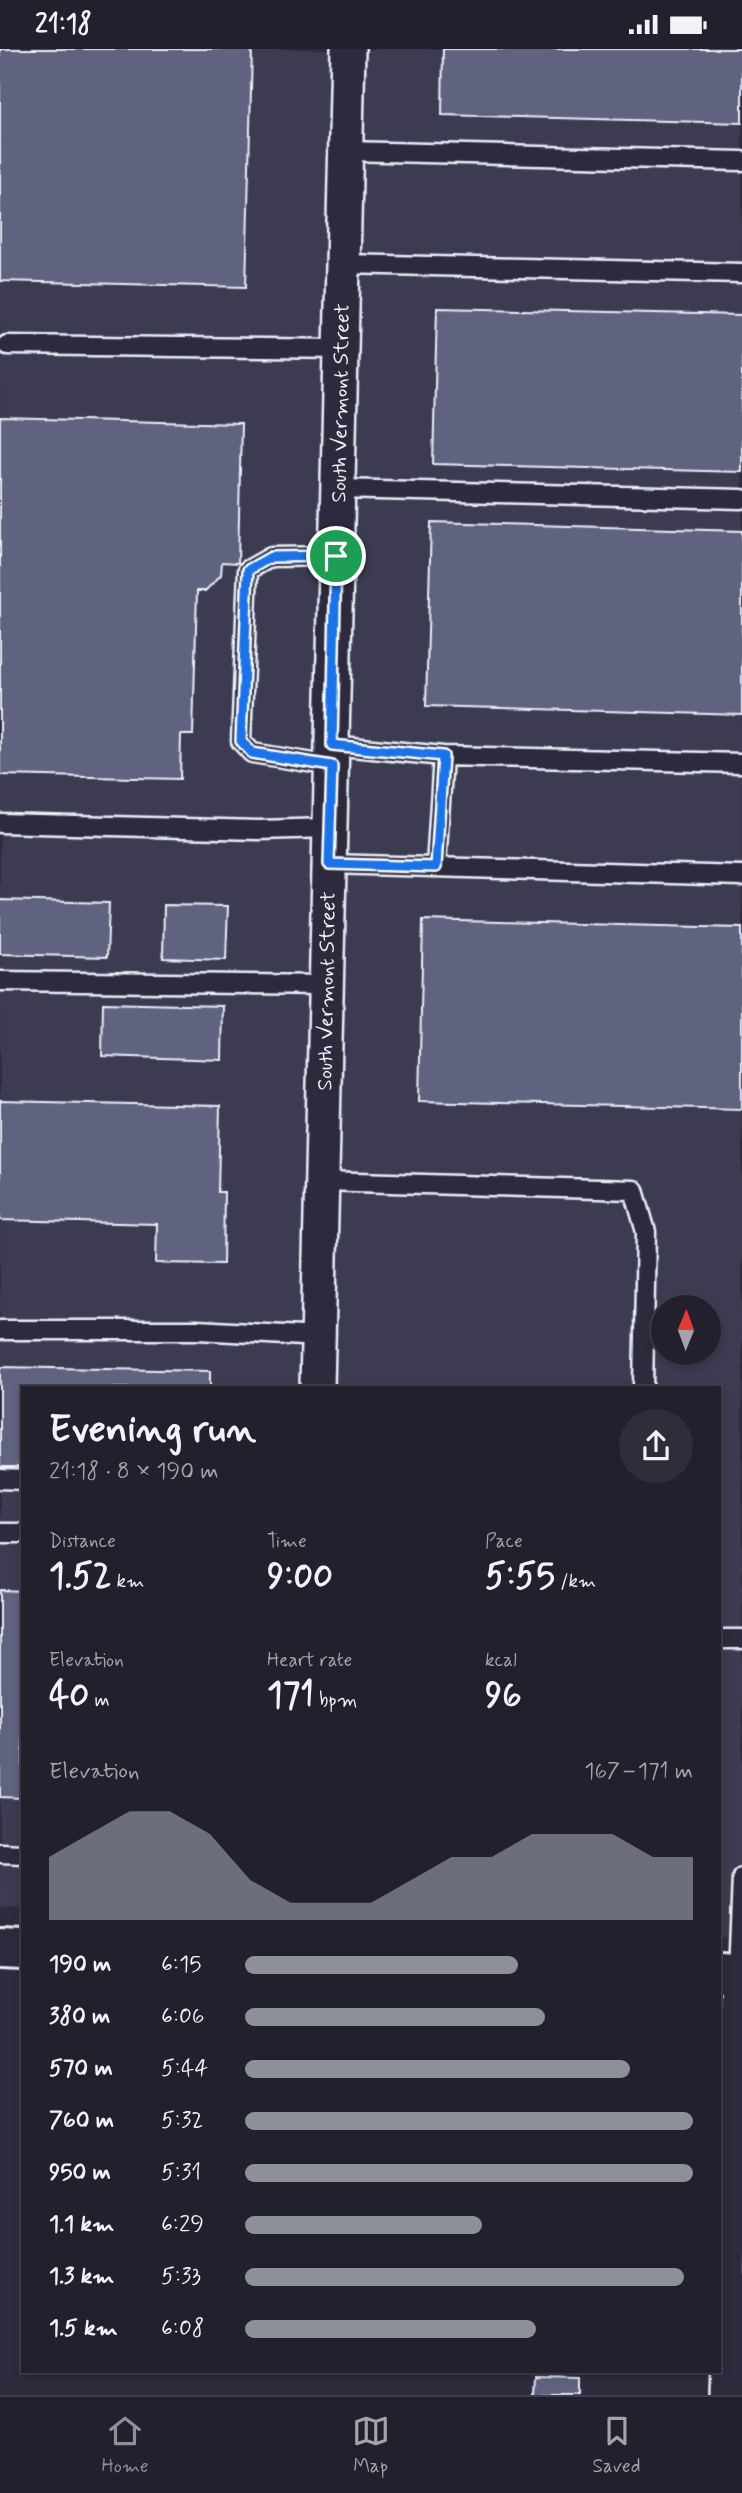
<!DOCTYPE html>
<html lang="en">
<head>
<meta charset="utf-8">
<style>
	:root { --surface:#23202e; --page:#2f2d3a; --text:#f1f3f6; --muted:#a3a3aa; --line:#403e4a; --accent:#8c9099 }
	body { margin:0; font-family:Mynerve,sans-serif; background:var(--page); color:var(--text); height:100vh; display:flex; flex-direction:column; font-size:26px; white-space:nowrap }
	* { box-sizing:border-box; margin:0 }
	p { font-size:23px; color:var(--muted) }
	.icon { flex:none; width:38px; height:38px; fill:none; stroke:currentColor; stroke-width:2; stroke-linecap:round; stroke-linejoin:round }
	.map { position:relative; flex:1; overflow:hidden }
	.details { position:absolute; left:21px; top:1337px; width:700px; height:987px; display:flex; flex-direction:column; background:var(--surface); border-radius:0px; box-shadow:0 4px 10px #0003,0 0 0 2px var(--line) }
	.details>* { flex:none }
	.needle { width:46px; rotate:1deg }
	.buttons { position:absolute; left:651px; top:1246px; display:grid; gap:14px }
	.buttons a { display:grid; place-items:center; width:70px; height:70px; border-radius:50%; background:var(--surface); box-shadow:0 4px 10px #0003,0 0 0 2px var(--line); font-size:35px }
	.pin { position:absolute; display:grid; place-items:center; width:60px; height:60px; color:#fff; margin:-30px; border:4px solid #fff; border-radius:50%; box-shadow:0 2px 7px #0007 }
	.round { display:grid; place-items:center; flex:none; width:74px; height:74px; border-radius:37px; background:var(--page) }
	.headline { display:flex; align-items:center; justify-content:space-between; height:119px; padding:0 28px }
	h1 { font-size:38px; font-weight:700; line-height:52px }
	.stats { display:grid; grid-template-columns:repeat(3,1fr); gap:10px; height:119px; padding:7px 28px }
	.stats div { display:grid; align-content:center }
	.stats b { font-size:35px; font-weight:700 }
	.stats small { font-size:19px; font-weight:400 }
	.stats p { font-size:19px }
	.chart { height:196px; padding:14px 28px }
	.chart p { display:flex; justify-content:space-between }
	.chart svg { width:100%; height:126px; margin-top:7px; fill:var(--accent); opacity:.7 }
	ul { padding:0 28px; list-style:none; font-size:23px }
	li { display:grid; grid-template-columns:112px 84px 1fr; align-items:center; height:52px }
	li i { height:18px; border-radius:9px; background:var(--accent) }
	.status { display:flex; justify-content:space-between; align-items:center; height:49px; padding:0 35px; background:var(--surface); direction:ltr }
	.status svg { height:19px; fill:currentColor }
	.tabs { display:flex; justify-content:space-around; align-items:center; height:98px; border-top:2px solid var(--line); background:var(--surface); font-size:19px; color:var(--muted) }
	.tabs a { display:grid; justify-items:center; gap:4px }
	.tabs .on { color:var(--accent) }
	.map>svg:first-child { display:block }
	.built { fill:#3e3b51; fill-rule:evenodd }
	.building { fill:#616380; stroke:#e8f1f8; stroke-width:2 }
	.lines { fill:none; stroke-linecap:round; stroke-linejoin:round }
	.lane-casing { stroke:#e8f1f8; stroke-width:23 }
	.street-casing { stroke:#e8f1f8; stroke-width:38 }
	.secondary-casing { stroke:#e8f1f8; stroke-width:44 }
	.lane { stroke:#2f2a3d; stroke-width:18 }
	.street { stroke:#2f2a3d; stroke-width:33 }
	.secondary { stroke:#2f2a3d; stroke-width:38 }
	.route-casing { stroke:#fff; stroke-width:14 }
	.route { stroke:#1a73e8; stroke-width:9 }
	.labels { text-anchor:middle; stroke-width:5; stroke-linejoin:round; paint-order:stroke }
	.street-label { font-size:21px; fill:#e8f1f8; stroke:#2f2a3d }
</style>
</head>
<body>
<div class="status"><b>21:18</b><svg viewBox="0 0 49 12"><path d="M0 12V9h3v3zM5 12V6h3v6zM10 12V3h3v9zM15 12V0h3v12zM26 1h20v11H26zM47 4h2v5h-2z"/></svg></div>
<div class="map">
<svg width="742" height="2346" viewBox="0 0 742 2346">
	<rect width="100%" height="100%" fill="#2f2a3d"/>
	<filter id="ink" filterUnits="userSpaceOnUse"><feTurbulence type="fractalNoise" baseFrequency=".0143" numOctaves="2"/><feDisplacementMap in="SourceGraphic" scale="14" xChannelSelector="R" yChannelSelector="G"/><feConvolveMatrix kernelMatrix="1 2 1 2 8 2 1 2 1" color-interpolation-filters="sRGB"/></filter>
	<g filter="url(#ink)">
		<!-- built -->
		<path class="built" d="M0,0H742V1889L719,1888V1339H23V1860L0,1859ZM663,1258H709V1304H663Z"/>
		<!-- building -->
		<path class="building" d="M0,0H252L246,238L0,232Z
			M443,0H742V74L442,66Z
			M437,259L742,266V423L433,415Z
			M0,369L241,375L238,514L222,513L221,526L205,542H197L193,686H181L180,730L0,726Z
			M431,473L742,482V666L426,657Z
			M0,851L109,854L107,908L0,905Z
			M164,856L228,857L226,911L163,909Z
			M423,871L742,879V1060L419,1052Z
			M103,954L223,957L222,1011L102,1007Z
			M0,1052L220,1057L218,1143H224L223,1215L156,1214L157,1175L0,1171Z
			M0,1318L210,1322V1339H23V1418H0Z
			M0,1541L23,1542V1749L0,1748Z
			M536,2328L580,2329V2346H535Z"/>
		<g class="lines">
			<defs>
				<path id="lane" d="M345,102L742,112
					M343,215L742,224
					M7,296L341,300
					M338,440L742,450
					M332,696L443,707L742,714
					M332,717L252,704L241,692L248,521L271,508L336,507
					M0,774L258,781L330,779
					M329,815L742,827
					M436,818L443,707
					M0,932L327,936
					M322,1132L634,1141L646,1183L643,1339
					M0,1281H197L319,1288
					M0,1430L23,1431
					M0,1484H23
					M719,1590H742
					M0,1804L23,1805
					M738,1924L742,1828"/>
				<path id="street" d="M317,1339L348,0
					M725,2346L738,1924"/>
				<path id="secondary" d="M0,1900L23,1901
					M719,1923L742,1924"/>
			</defs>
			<!-- lane casing -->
			<use href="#lane" class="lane-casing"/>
			<!-- street casing -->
			<use href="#street" class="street-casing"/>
			<!-- secondary casing -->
			<use href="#secondary" class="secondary-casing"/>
			<!-- lane -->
			<use href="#lane" class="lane"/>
			<!-- street -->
			<use href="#street" class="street"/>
			<!-- secondary -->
			<use href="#secondary" class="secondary"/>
		</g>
	</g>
	<g class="lines" filter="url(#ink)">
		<defs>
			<path id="route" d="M336,507L332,696L443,707L436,818L329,815L332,717L252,704L241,692L248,521L271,508Z"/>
		</defs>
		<!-- route casing -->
		<use href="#route" class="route-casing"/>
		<!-- route -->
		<use href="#route" class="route"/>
	</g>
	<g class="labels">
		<!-- street labels -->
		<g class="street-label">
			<text transform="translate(340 354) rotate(-89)" y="7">South Vermont Street</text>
			<text transform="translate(326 942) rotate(-89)" y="7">South Vermont Street</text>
		</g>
	</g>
</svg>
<div class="buttons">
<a><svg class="needle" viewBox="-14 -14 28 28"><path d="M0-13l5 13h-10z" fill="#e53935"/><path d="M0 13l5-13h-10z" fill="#a3a3aa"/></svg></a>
</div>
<div class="pin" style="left:336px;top:507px;background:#1e9e55"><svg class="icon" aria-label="arrive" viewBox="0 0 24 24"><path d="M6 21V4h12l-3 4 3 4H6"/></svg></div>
<section class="details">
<div class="headline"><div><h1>Evening run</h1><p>21:18 · 8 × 190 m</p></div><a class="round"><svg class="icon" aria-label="share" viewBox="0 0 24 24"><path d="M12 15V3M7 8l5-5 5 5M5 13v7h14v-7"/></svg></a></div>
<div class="stats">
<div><p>Distance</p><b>1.52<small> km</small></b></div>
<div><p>Time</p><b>9:00</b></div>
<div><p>Pace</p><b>5:55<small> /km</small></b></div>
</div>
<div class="stats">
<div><p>Elevation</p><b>40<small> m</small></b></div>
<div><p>Heart rate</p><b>171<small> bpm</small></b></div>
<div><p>kcal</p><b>96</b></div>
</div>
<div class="chart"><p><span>Elevation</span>167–171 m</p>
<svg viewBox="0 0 160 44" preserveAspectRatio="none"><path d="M0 44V22L10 14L20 6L30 6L40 14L50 30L60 38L70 38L80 38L90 30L100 22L110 22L120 14L130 14L140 14L150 22L160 22V44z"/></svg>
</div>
<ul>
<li><b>190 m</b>6:15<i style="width:61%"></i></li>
<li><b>380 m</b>6:06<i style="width:67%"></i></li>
<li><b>570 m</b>5:44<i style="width:86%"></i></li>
<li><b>760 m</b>5:32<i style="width:100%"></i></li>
<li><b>950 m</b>5:31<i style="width:100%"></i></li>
<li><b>1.1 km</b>6:29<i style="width:53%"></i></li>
<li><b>1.3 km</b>5:33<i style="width:98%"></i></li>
<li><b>1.5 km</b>6:08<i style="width:65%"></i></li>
</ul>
</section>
</div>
<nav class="tabs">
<a class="on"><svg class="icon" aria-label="home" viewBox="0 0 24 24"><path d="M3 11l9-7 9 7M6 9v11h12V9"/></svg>Home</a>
<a><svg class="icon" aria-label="map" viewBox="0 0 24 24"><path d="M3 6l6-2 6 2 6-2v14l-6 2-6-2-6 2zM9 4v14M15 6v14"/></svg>Map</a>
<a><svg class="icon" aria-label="saved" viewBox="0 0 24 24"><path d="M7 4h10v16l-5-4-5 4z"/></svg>Saved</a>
</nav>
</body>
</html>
